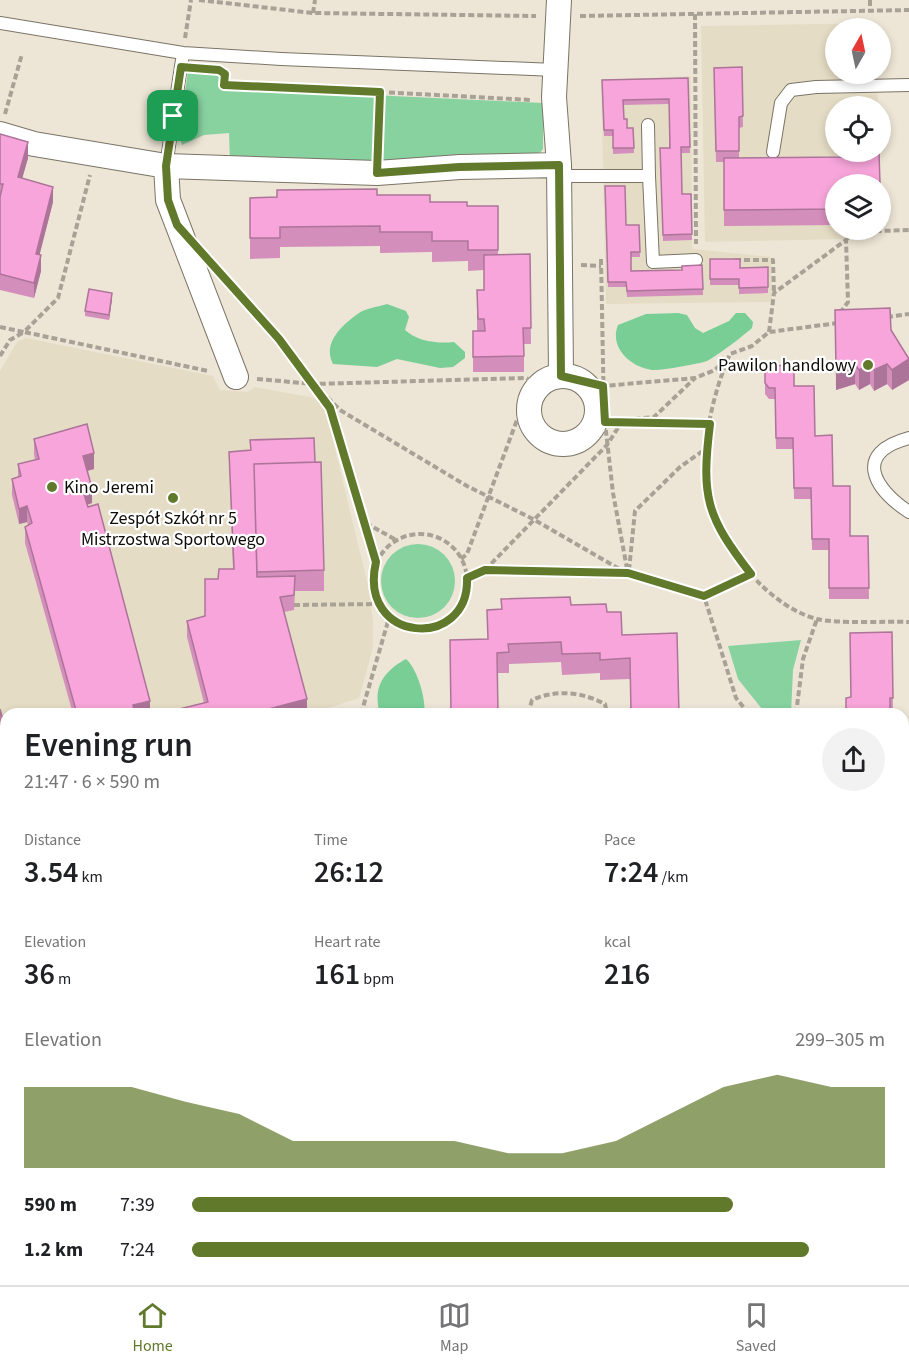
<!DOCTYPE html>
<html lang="en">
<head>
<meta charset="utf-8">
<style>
	:root { --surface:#fff; --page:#f2f2f2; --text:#202124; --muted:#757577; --line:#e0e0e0; --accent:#61792b }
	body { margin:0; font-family:"Source Sans 3",sans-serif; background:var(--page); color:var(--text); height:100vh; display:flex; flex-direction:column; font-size:22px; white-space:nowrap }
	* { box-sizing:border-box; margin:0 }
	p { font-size:20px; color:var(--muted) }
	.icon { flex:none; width:33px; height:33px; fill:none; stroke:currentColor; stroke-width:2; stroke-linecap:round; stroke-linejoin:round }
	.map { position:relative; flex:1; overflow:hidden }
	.side { position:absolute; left:0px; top:708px; width:909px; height:578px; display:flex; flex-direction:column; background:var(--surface); border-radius:18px 18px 0 0; box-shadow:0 3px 9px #0003 }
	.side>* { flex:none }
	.needle { width:39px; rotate:9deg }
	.tools { position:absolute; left:825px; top:18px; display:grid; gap:12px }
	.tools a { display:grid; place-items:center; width:66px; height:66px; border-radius:50%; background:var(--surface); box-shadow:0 3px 9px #0003; font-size:30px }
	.pin { position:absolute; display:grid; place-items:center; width:51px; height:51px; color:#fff; margin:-26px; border-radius:12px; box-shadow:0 3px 9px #0006 }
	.round { display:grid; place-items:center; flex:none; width:63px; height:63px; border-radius:32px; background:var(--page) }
	.overview { display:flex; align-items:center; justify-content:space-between; height:102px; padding:0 24px }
	h1 { font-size:33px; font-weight:600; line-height:45px }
	.figures { display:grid; grid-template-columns:repeat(3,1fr); gap:9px; height:102px; padding:6px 24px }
	.figures div { display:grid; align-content:center }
	.figures b { font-size:30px; font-weight:600 }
	.figures small { font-size:16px; font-weight:400 }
	.figures p { font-size:16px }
	.chart { height:168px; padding:12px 24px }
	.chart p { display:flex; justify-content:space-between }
	.chart svg { width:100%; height:108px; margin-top:6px; fill:var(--accent); opacity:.7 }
	ul { padding:0 24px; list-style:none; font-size:20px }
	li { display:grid; grid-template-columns:96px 72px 1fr; align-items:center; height:45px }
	li i { height:15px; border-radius:8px; background:var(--accent) }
	.dock { display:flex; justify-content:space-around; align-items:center; height:84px; border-top:2px solid var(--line); background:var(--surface); font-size:16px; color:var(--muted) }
	.dock a { display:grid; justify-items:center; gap:3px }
	.dock .active { color:var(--accent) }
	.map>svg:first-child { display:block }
	.built { fill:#e5dcc5 }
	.green { fill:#88d2a0 }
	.forest { fill:#78ce95 }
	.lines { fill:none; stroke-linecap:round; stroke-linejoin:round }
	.lane-casing { stroke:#7a7466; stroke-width:14 }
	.street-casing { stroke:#7a7466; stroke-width:26 }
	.path { stroke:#a8a296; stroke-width:4; stroke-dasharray:6 3; stroke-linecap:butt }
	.lane { stroke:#fff; stroke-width:12 }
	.street { stroke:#fff; stroke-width:24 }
	.wall { fill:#d48ebb }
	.shaded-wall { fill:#ad7499 }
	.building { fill:#f7a5da; stroke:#ad7499; stroke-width:1.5 }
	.route-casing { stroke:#fff; stroke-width:12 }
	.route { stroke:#61792b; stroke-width:8 }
	.poi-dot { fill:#61792b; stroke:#fff; stroke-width:2 }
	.labels { text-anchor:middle; stroke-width:4.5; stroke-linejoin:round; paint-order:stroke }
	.poi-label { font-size:18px; fill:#0e0c07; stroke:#fff; text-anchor:end }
</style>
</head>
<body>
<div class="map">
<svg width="909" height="1285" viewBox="0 0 909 1285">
	<rect width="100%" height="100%" fill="#ede6d6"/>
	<!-- built -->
	<path class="built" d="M876,23V28H836V74H877L878,106H836V152H879L836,184V230H845V239L705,242L701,26Z
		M691,76L692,249L771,257L772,302L606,304L601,80Z
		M26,338L213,376L220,390L247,392L255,387L314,398L325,407L369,590L373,621V648L359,698L310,714H6V806L0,808V371L17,342Z"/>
	<!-- green -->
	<path class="green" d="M188,71L218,73L221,76V88L543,103V149L536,158L230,162L229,133L204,135L182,145L179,134Z
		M381 581a37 37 0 1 1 74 0a37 37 0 1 1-74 0Z
		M801,640L793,670L791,714H766L738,679L728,646Z
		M903,888H909V964L903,963Z
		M903,970L909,971V1173L903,1171Z
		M903,1179L909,1181V1258L903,1257Z"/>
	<!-- forest -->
	<path class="forest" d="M387,304L406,311L409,317L405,330C417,341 437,344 454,342L465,352V358L453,367L440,368L397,359L377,367L333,364C322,343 342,325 359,313C366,308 378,307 387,304Z
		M678,313L687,315L695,328L703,333L729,321L736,313H745L753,322L752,328C743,336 717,356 707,361C698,364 660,371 652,370C630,367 609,347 618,325L646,314Z
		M406,659C417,668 427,701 424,714H380C372,687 384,671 406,659Z"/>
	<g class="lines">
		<defs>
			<path id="lane" d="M0,23L183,53L281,59L555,70
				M648,125L649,176
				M773,152L781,103L791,90L816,87L909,85
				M166,166L183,53
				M559,176H649L653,262L696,260
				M909,438C853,453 873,488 909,512
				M0,898L6,918"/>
			<path id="street" d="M559,0L554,97L559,165L561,376
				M0,134L34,144L166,166L377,173L460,167L559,165
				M166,166L168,200L236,377
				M529 410a34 34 0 1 1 68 0a34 34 0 1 1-68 0Z
				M903,837H909
				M0,922L6,921"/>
		</defs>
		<!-- lane casing -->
		<use href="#lane" class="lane-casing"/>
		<!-- street casing -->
		<use href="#street" class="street-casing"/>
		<!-- path -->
		<path class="path" d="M199,0L313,13L536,16
			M870,0V10
			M313,13L315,0
			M695,14L696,244
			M580,16L909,10
			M185,38L191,0
			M223,72L224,85L380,92L378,151
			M380,92L532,100
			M5,114L22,54
			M601,259L604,414L613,493L628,574L704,596
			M735,260H773L774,293
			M581,265L601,266
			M225,278L279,339L330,408L376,563
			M840,313L848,302L846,240
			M887,317L909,314
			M838,323L769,332L752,346L730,354C712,394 696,464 709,507C717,535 739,562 759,583C774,598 796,614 817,619C838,624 885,621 909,622
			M0,327L24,332L58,298L90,175
			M769,332L774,293L846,240L853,232L909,230
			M0,356L10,340L24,332L208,371
			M257,379L314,384L526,378L539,385
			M583,382L603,386L695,378L715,370L727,358
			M321,391L340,410L467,486L533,519L628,574
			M642,421L710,424
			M594,426L622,420
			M366,523L396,540
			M373 581a47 47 0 1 1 94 0a47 47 0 1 1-94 0Z
			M461,559L467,554L517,420L529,403
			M485,570L607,445L623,420L654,417L695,378
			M629,570L635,511L680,467L707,448
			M467,578L485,570L627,574
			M294,605L379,604
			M361,714L389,618
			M528,714L532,700C556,689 582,692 605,704L607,714
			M749,714L736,698L704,596L750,574
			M796,714L803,659L817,619
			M0,841H6
			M0,863L6,878
			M903,883H909
			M903,967L909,968
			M0,969L6,967
			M903,1174L909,1176
			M0,1256L6,1254
			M149,1280L151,1285
			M821,1280L825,1285
			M377,1285V1280"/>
		<!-- lane -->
		<use href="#lane" class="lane"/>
		<!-- street -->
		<use href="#street" class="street"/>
	</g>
	<!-- wall -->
	<path class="wall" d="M742,67L743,127L739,128V158L843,157L879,152L836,184V225L724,226V162H716L714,68Z
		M688,78L690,153H681L682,194H691L692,240L663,241L660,148H669V104L623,105L624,119L627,128H633L634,153L613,154V136H604L602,80Z
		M0,134L28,158L22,179L53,202L39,255L41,271L34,298L0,290Z
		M605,186L626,225H639L640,257H631V271L682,270L702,265L703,295L627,297L626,287H608Z
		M377,195L467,206H498V254H530L531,344H524V372H473V331H477V290H484V270L468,271V261L432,262V252L380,253V246L280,247V258L250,259V198Z
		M710,259L740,268L768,267V293L739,294V285H710Z
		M112,299L109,320L85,316V311Z
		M835,310L891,330L909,380L892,390L887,384L874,391L870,384L859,390L855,384L836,390Z
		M765,366L794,386L815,436L850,536H868L869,599H829V550H812L811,499H794L793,449H776L775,399H769L765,394Z
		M34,439L94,469L87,471L92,503L87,505L150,714H73L25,543V527L28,525L27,522L19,524L12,495V479L18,477V464L35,460L34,454Z
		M229,452L315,462L324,570V591H295L294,610L284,612L307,714L204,703L187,637V621L205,616L218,579L233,569Z
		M571,605L607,612L622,635L677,633L630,679L600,680V673L562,675L561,662L509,664V673H498L488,639L487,610Z
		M892,632L893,714H846L851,697Z
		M40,1280H91L93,1285H42Z
		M462,1280H706V1285H462Z"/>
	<!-- shaded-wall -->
	<path class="shaded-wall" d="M28,142V158L18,193V177Z
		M53,187V202L36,269V254Z
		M41,255V271L34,298V283Z
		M112,293V299L109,320V315Z
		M909,359V380L892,390V370Z
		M855,364V384L836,390V369Z
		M870,364V384L859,390V370Z
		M887,364V384L874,391V370Z
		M94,453V469L83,472V456Z
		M92,488V503L83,506V491Z
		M27,506V522L19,524V509Z
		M307,699V714H249Z
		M150,701V714H133V705Z
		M6,790V806L0,808V792Z
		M6,1023V1052L0,1053V1025Z
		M6,1219V1247L0,1249V1221Z"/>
	<!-- building -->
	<path class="building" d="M742,67L743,116L739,117V151H716L714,68Z
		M688,78L690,147H681L682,194H691L692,234L663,235L660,148H670L669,99L623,100L624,119H627V128H633L634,148H613V130H604L602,80Z
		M0,134L28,142L18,177L53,187L36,254L41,255L34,283L0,274V197L3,184H0Z
		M843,152H879L880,184H836V209L724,210V158L844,157Z
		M605,186H625L626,225H639L640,252H631V271L682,270V266L702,265L703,289L627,291L626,282H608Z
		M377,189V195H430V202H467V206H498V250H468V241H432V232H380V226L280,227V238H250V198L277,197V190Z
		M530,254L531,328H523L524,356L473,357V331H485L484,319H478L477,290H484V255Z
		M710,259H740V268L768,267V287L739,288V279H710Z
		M89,289L112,293L109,315L85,311Z
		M890,308L891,330L909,359L892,370L887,364L874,370L870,364L859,370L855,364L836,369L835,310Z
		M794,365V386H814L815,436L832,435L833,486H850V536H868L869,588H829V539H812L811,488H794L793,438H776L775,388H769L765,383V366Z
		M87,424L94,453L83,456L92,488L83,491L88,507L98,504L150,701L133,705L135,714H77L25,527L32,523L27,506L19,509L12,479L21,476L18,464L39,459L34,439Z
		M314,438L315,462L254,464L257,577L295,576L294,595L280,597L307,699L249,714H159L208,702L187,621L205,616V579H218L219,569H234L229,452L251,450L250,440Z
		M321,462L324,570L257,572L254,464Z
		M570,597L571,605L606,604L607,612H621L622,635L677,633L679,714H631L630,658L600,660V653L562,654L561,642L508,644L509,652L497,653L498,714H451L450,640L488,639L487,610L502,609L501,599Z
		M892,632L893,698H890V714H846V698L851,697L850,633Z
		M0,709L6,732V790L0,792Z
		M6,980V1023L0,1025V981Z
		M0,1146L6,1169V1219L0,1221Z
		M903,1258H909V1285H896L897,1280H903Z
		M45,1280H91L93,1285H47Z
		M463,1280H656L654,1285H514V1284L463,1285Z"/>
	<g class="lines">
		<defs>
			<path id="route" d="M181,67L219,70L225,74L224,85L380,92L377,173L459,167L559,165L561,376L603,386L605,422L710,424C701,497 706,516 751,574L704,596L628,573L485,570L467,578C470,651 357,644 376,562L330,408L279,339L177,225L168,200L166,166Z"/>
		</defs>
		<!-- route casing -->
		<use href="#route" class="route-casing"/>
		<!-- route -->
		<use href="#route" class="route"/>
	</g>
	<!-- markers -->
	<g class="poi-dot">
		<circle cx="868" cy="365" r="6"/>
		<circle cx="52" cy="487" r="6"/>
		<circle cx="173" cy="498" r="6"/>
	</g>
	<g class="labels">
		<!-- poi labels -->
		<g class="poi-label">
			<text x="856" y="371">Pawilon handlowy</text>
			<text x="64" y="493" text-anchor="start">Kino Jeremi</text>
			<text x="173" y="524" text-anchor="middle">Zespół Szkół nr 5<tspan x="173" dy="21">Mistrzostwa Sportowego</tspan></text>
		</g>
	</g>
</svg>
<div class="tools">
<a><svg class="needle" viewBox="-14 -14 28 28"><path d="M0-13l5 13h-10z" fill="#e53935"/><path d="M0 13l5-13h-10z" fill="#757577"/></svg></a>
<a><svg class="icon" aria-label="locate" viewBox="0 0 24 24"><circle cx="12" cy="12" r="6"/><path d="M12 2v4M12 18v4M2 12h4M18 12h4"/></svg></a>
<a><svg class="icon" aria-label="layers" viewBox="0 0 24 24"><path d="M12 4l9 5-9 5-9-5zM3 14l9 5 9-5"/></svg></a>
</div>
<div class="pin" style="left:173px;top:116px;background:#1e9e55"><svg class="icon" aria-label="arrive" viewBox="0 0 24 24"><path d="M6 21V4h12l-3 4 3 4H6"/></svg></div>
<section class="side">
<div class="overview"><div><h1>Evening run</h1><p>21:47 · 6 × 590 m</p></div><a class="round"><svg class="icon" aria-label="share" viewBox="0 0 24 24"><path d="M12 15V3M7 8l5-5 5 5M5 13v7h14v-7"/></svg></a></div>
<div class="figures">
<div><p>Distance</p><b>3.54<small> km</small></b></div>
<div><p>Time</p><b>26:12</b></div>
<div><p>Pace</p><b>7:24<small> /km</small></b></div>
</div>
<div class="figures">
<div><p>Elevation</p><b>36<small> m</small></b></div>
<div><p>Heart rate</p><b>161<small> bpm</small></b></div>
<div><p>kcal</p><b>216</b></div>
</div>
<div class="chart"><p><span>Elevation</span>299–305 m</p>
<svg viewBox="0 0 160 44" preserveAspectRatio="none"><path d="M0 44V11L10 11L20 11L30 17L40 22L50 33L60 33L70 33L80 33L90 38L100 38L110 33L120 22L130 11L140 6L150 11L160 11V44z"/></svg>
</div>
<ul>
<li><b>590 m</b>7:39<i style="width:78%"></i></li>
<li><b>1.2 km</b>7:24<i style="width:89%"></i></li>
</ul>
</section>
</div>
<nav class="dock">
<a class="active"><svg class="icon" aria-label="home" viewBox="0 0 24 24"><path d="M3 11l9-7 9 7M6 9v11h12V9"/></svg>Home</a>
<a><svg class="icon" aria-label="map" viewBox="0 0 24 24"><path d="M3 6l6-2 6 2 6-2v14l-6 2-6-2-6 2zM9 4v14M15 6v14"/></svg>Map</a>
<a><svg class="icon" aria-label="saved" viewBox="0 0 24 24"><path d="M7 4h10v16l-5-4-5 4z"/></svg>Saved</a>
</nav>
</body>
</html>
